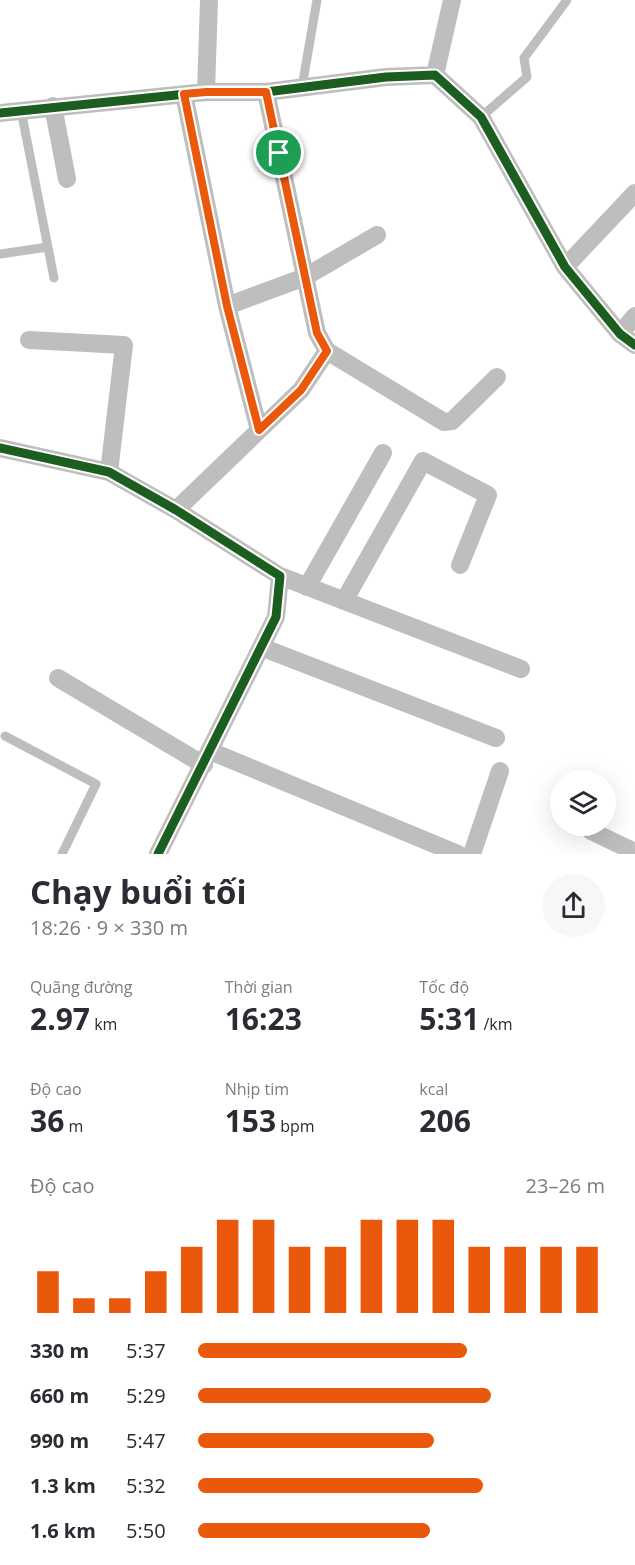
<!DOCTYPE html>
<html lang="vi">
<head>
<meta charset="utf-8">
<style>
	:root { --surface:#fff; --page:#f7f7f7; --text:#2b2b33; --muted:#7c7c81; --accent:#ea580c }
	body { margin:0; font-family:"Open Sans",sans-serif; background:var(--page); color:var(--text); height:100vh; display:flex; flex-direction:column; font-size:22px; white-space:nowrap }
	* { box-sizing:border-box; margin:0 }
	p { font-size:20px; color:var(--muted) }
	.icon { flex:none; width:33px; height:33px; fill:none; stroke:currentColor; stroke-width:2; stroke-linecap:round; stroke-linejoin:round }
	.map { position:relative; height:854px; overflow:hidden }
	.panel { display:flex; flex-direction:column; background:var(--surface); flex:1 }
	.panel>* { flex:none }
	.tools { position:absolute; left:550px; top:770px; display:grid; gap:12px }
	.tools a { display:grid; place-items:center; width:66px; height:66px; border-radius:50%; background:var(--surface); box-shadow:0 6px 24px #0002; font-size:30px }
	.pin { position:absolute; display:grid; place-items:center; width:51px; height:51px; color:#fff; margin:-26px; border:3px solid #fff; border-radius:50%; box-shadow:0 2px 6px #0007 }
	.round { display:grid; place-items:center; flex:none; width:63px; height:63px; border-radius:32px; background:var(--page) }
	.headline { display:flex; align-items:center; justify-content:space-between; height:102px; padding:0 30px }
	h1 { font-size:33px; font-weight:700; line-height:45px }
	.metrics { display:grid; grid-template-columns:repeat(3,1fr); gap:9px; height:102px; padding:6px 30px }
	.metrics div { display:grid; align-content:center }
	.metrics b { font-size:30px; font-weight:700 }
	.metrics small { font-size:16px; font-weight:400 }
	.metrics p { font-size:16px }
	.chart { height:168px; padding:12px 30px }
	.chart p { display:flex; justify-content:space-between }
	.chart svg { width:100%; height:108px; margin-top:6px; stroke:var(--accent); stroke-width:6 }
	ul { padding:0 30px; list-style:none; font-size:20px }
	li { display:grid; grid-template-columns:96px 72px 1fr; align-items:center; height:45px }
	li i { height:15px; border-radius:8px; background:var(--accent) }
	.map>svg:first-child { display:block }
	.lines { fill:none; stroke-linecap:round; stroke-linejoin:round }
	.lane { stroke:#bebebe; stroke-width:9 }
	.street { stroke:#bebebe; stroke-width:18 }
	.cycleway-casing { stroke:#fff; stroke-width:13 }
	.cycleway { stroke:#1b5e20; stroke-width:9 }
	.route-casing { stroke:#fff; stroke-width:12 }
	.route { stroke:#ea580c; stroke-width:8 }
</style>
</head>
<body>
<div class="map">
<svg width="635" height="854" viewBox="0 0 635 854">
	<rect width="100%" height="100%" fill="#fff"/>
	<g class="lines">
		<!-- lane -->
		<path class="lane" d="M302,87L317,0
			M21,110L54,278
			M481,117L527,77L524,58L567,0
			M0,254L48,247
			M5,736L96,784L62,854"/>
		<!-- street -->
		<path class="street" d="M435,75L452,0
			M206,92L209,0
			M184,94L227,306L259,430
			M53,106L67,179
			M0,113L206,92H266L386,77L435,75L481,117L565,267L620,334L635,345
			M565,267L635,193
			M227,306L305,277L377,235
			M620,334L635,316
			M29,340L124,345L109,472
			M327,351L444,422L452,421L497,377
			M0,448L109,472L176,510L280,576L276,617L158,854
			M176,510L301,390L327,351L317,333L266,92
			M280,576L521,669
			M307,587L383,453
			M344,601L423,461L488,495L460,565
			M261,647L496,738
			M58,678L204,765
			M210,751L458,854
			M591,831L635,852
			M472,854L500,771"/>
		<defs>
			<path id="cycleway" d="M0,113L206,92H266L386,77L435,75L481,117L565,267L620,334L635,345
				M0,448L109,472L176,510L280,576L276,617L158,854"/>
		</defs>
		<!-- cycleway casing -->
		<use href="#cycleway" class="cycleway-casing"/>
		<!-- cycleway -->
		<use href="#cycleway" class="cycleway"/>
	</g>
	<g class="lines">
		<defs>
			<path id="route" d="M206,92H266L317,333L327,351L301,390L259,430L227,306L184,94Z"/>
		</defs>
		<!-- route casing -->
		<use href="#route" class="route-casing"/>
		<!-- route -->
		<use href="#route" class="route"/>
	</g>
</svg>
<div class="tools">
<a><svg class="icon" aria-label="layers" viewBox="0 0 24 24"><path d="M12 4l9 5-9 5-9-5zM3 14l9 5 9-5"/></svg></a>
</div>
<div class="pin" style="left:279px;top:153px;background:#1e9e55"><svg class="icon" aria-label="arrive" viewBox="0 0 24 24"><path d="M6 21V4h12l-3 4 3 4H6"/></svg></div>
</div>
<section class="panel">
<div class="headline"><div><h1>Chạy buổi tối</h1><p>18:26 · 9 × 330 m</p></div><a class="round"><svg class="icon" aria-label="share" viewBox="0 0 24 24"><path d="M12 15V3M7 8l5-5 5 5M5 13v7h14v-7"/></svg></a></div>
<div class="metrics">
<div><p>Quãng đường</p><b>2.97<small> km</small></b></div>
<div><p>Thời gian</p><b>16:23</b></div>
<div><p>Tốc độ</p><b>5:31<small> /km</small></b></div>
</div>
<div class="metrics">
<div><p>Độ cao</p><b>36<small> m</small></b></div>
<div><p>Nhịp tim</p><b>153<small> bpm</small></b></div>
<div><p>kcal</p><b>206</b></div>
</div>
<div class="chart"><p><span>Độ cao</span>23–26 m</p>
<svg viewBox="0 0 160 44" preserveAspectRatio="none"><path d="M5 44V27M15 44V38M25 44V38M35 44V27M45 44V17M55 44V6M65 44V6M75 44V17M85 44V17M95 44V6M105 44V6M115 44V6M125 44V17M135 44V17M145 44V17M155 44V17"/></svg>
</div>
<ul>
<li><b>330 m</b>5:37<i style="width:66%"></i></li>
<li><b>660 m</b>5:29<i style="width:72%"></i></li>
<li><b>990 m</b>5:47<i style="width:58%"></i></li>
<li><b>1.3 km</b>5:32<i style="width:70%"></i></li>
<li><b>1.6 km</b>5:50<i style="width:57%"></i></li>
</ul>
</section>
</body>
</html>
